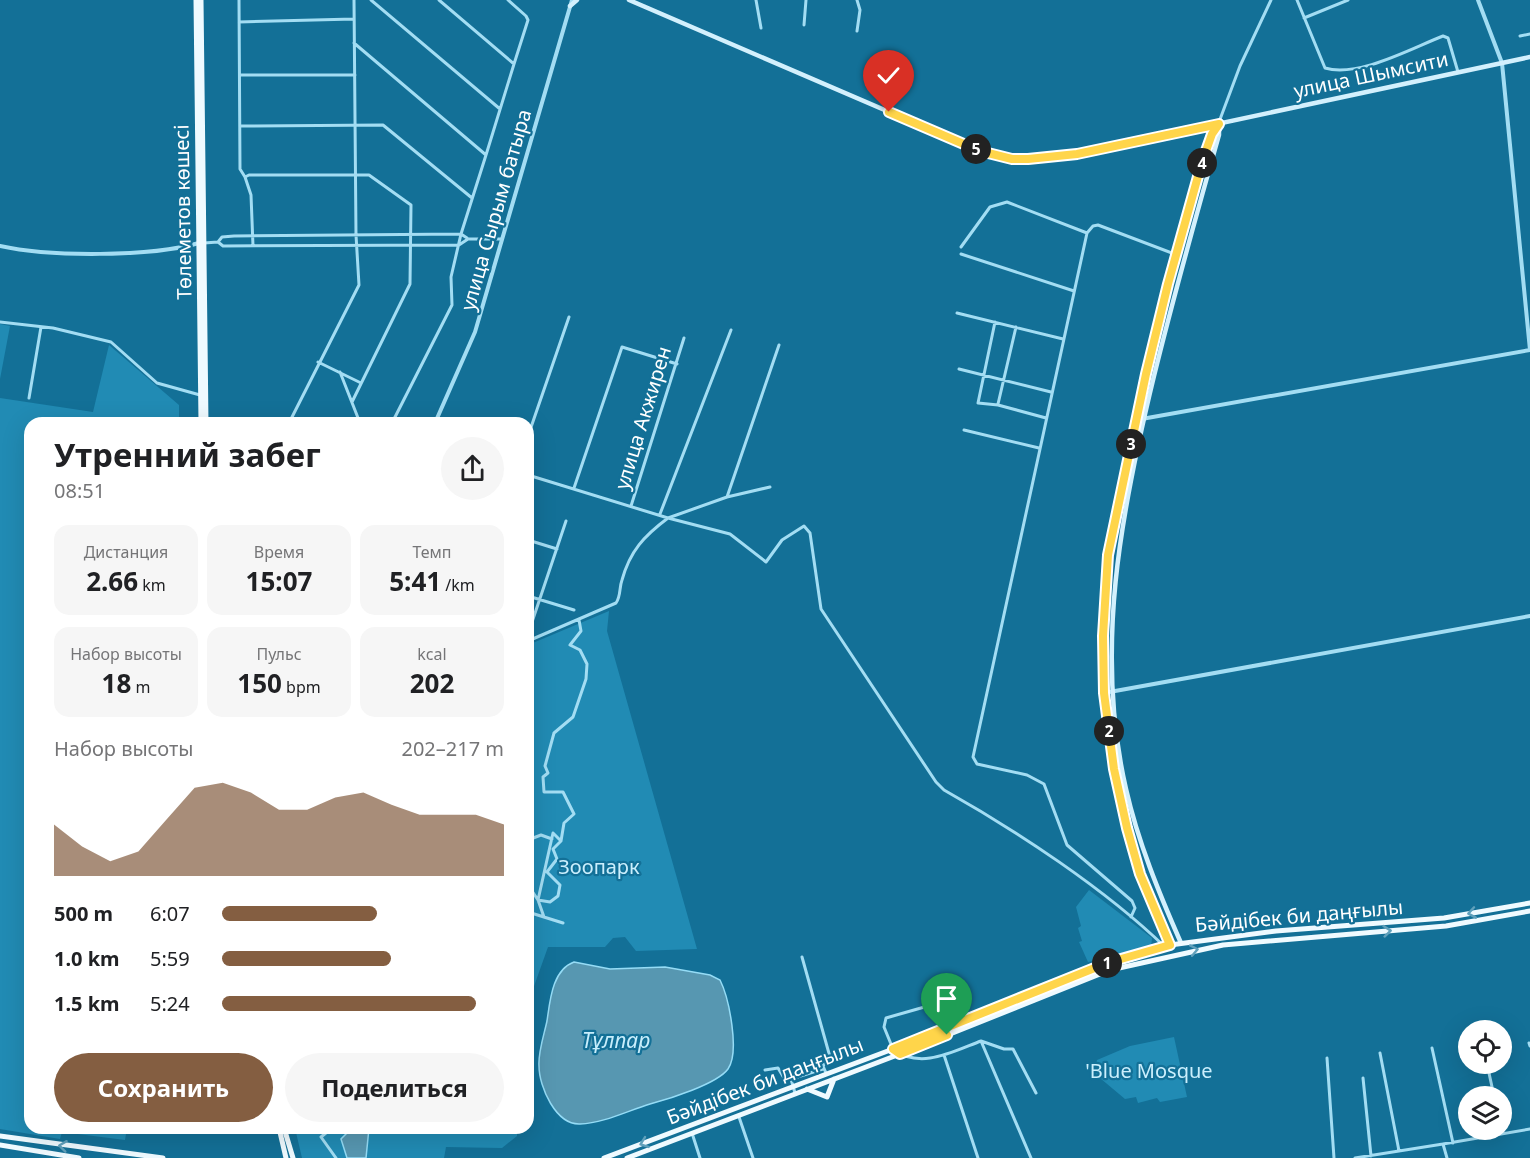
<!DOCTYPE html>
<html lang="ru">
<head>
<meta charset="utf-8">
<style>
	:root { --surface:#fff; --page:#f6f6f6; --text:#202124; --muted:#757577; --accent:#845e41 }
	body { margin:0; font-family:"Noto Sans",sans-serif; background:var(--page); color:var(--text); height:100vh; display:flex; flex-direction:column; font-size:22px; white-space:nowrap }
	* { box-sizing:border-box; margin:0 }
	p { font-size:20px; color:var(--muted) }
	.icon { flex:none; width:33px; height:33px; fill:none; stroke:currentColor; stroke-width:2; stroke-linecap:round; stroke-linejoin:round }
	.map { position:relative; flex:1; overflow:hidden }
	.sheet { position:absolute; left:24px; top:417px; width:510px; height:717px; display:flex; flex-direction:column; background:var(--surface); border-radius:18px; box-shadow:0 6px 24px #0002 }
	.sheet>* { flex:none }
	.tools { position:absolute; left:1458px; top:1020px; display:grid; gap:12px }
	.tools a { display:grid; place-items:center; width:54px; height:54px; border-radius:50%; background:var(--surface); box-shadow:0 6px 24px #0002; font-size:30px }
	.pin { position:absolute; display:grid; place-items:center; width:51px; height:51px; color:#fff; margin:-62px -26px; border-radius:50% 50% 50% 0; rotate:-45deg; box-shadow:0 0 6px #0007 }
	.pin .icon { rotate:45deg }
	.km { position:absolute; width:30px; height:30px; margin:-15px; border-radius:50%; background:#222; color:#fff; font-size:16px; line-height:30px; text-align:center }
	.round { display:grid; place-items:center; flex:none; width:63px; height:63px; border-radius:32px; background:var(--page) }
	.summary { display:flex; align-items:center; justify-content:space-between; height:102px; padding:0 30px }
	h1 { font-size:33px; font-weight:700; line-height:45px }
	.figures { display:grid; grid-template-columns:repeat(3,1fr); gap:9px; height:102px; padding:6px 30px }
	.figures div { display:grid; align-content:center; border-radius:15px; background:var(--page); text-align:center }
	.figures b { font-size:26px; font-weight:700 }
	.figures small { font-size:16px; font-weight:400 }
	.figures p { font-size:16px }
	.chart { height:168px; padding:12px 30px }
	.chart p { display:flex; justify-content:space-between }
	.chart svg { width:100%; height:108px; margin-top:6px; fill:var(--accent); opacity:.7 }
	.action { display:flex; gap:12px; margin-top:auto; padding:12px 30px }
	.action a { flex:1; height:69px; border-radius:36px; background:var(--accent); color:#fff; font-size:24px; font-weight:700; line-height:69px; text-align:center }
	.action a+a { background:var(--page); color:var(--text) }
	ul { padding:0 30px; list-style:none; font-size:20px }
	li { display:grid; grid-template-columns:96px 72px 1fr; align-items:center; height:45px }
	li i { height:15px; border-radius:8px; background:var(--accent) }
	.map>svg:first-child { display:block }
	.green { fill:#218bb4 }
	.water { fill:#5797b1; stroke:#95dcf6; stroke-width:1.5 }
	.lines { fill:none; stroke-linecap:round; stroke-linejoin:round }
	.minor { stroke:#a3ddf3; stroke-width:3 }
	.tertiary { stroke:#a3ddf3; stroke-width:4 }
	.secondary { stroke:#d3f0fd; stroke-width:4.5 }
	.primary { stroke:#effaff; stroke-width:5 }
	.oneway { stroke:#60a0bb }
	.route-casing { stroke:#fff; stroke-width:12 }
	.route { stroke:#ffd54a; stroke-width:8 }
	.labels { text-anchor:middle; stroke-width:4.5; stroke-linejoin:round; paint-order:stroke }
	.street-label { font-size:20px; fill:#fff; stroke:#137097 }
	.park-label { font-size:20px; fill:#cbeffd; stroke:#137097 }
	.water-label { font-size:21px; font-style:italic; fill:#c8eefc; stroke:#137097 }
</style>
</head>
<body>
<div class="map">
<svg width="1530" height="1158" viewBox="0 0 1530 1158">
	<rect width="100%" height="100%" fill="#137097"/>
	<!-- green -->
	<path class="green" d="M0,324L10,326L0,379Z
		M109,345L179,405V423H30V1128H127L125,1140L62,1132L60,1139L0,1129V398L93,412Z
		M609,611L607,631L697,949L636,951L625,937L613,938L605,947H548L528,1003V645Z
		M1089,890L1152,938L1151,948L1088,962L1079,942L1082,941L1078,928L1081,926L1076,907Z
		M1174,1037L1187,1097L1160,1102L1157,1098L1138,1103L1136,1097L1125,1099L1094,1073L1097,1060L1130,1046Z
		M295,1128H517V1136L502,1148L446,1147L444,1158H302Z"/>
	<!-- water -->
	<path class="water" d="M574,962L610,969L665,967L710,975L720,980C729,998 740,1052 728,1069C717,1084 669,1099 650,1104C627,1111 604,1123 580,1124C556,1125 539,1087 539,1066C538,1052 544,1035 547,1021C550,1001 552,970 574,962Z
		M352,1128H369L366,1158H347L341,1139Z"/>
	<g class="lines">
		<!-- minor -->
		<path class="minor" d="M239,0L240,169L245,177
			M371,0L500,109
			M439,0L514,64L486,155
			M508,0L526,16L528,20L514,64
			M756,0L761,28
			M857,0L860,10L857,31
			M1297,0L1325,68C1358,78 1412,48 1443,36L1448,38L1458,72
			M1304,18L1348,0
			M239,22L354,19
			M804,25L806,0
			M1520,36L1530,34
			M354,43L486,155L461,234L451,277L452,305L392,423
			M240,75H355
			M1219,122L1240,66L1271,0
			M240,126L383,125L472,198
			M218,242L222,237L234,236L461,234L467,238
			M204,243L218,242L223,246L459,245L468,239H502
			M253,246L251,195L245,177L249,175H369L411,205L410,284L352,402
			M961,247L990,207L1007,202L1087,233
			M961,254L1074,291
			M957,313L1063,339
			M0,322L53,328L111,342L157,383L200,395
			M995,322L978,403L998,405L1046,418
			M318,362L361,383
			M959,369L1051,392
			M340,372L360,423
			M29,398L41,327
			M998,404L1016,327
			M289,423L359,285L356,235L354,0
			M964,430L1039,448
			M528,436L569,317
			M528,475L668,518L727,497L779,345
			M574,488L622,347L677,364
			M727,497L770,487
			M631,506L684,338
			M660,514L731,330
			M528,540L557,549
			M528,596L574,610
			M528,634L566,521
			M528,641L616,603C621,596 619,588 622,580C630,551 644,536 668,518L730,534L766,562L782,540L804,526L810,533L821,609L936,782L944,790C1017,831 1105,889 1165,947
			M553,833L561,841L553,849L557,859L547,872L560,885L558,896L550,902L538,900Z
			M528,840L541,835L552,839
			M561,841L564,823L574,814L563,792H544L543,777L548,773L545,766L554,733L573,717L586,679L587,664L580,650L570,645L581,631L579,620
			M528,885L538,900L544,917
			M528,912L563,923
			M1131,917L1135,908L1132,901L1067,845L1044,784L1027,775L977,764L973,757L1087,233L1093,226L1098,225L1177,255
			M802,957L830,1057L823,1066L826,1073
			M928,1006L886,1018L884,1027L893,1049C920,1070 952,1052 981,1041L1004,1049H1013L1036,1093
			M981,1041L1031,1158
			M1529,1043L1530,1046
			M1432,1048L1453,1143
			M1380,1053L1399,1151
			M944,1055L978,1158
			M1327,1058L1334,1158
			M1487,1064L1494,1096
			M765,1070L778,1068L784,1078L791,1079L795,1093
			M1363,1078L1371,1156
			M791,1079L823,1069
			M739,1117L753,1158
			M332,1128L321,1137L336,1158
			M692,1133L700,1158
			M1355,1158L1443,1144
			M1447,1158L1443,1144L1530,1129"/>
		<!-- tertiary -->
		<path class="tertiary" d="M1478,0L1502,63L1530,350
			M0,246C49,257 151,257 199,243
			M1136,420L1530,350
			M435,423L475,332L572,0
			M1104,693L1530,616"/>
		<!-- secondary -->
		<path class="secondary" d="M629,0L980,151C1013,162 1043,159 1077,154L1530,57
			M570,6L577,0
			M1181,943C1159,893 1138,842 1126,789C1094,650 1121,512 1154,376C1174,295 1196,216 1219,135V124
			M1170,945C1160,921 1149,898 1140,874C1120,817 1108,752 1104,692C1098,609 1113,527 1131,446C1143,388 1155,331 1171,274C1182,236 1198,153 1219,124"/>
		<!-- primary -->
		<path class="primary" d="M196,0L201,423
			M201,0L206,423
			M807,1089L827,1097L834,1079
			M279,1128L286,1158
			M284,1128L293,1158
			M0,1136L163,1158
			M0,1145L79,1158
			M604,1158L893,1049L1107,963L1170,945L1276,931L1444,918L1530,903
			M627,1158L900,1054L1110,970L1223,945L1446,926L1530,911"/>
	</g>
	<!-- one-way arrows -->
	<defs><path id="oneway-chevron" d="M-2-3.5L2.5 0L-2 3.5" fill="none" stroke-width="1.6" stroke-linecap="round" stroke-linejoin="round" transform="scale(1.5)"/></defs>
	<g class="oneway">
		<use href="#oneway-chevron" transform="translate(1472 913) rotate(170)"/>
		<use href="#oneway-chevron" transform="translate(1387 931) rotate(-6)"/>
		<use href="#oneway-chevron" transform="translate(1194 950) rotate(-11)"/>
		<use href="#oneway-chevron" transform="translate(644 1143) rotate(160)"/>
		<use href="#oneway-chevron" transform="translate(63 1146) rotate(-173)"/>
	</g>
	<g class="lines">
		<defs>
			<path id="route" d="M889,112L980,151L1012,159H1028L1077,154L1219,124L1212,134L1202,162L1168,284L1146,374L1108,555L1103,636L1104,693L1114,769L1127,828L1140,874L1170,945L1107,963L893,1049L900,1054L947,1035"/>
		</defs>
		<!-- route casing -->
		<use href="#route" class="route-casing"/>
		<!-- route -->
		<use href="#route" class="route"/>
	</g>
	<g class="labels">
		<!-- street labels -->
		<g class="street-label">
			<text transform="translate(1371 75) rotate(-12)" y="7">улица Шымсити</text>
			<text transform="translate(496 210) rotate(-74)" y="7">улица Сырым батыра</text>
			<text transform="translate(183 212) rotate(-91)" y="7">Төлеметов көшесі</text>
			<text transform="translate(643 418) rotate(-73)" y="7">улица Акжирен</text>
			<text transform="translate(1299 916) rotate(-5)" y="7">Бәйдібек би даңғылы</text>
			<text transform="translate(765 1081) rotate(-21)" y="7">Бәйдібек би даңғылы</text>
		</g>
		<!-- park labels -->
		<g class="park-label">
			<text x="599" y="874">Зоопарк</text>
			<text x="1149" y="1078">'Blue Mosque</text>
		</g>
		<!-- water labels -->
		<g class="water-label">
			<text x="616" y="1048">Тұлпар</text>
		</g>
	</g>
</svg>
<div class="tools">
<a><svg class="icon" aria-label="locate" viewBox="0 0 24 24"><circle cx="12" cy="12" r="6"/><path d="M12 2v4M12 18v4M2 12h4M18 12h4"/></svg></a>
<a><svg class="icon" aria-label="layers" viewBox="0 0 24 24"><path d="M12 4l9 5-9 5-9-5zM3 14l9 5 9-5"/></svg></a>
</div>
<div class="pin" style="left:947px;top:1035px;background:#1e9e55"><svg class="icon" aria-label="arrive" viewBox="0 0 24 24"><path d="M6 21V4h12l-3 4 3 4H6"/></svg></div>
<div class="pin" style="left:889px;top:112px;background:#d93025"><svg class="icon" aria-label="check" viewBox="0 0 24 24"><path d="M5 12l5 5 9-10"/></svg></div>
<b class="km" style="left:1107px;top:963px">1</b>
<b class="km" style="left:1109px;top:731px">2</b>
<b class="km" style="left:1131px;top:444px">3</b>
<b class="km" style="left:1202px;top:163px">4</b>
<b class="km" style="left:976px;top:149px">5</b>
<section class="sheet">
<div class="summary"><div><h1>Утренний забег</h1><p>08:51</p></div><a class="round"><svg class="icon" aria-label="share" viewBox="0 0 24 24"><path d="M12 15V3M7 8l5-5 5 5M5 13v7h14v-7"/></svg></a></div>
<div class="figures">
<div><p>Дистанция</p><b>2.66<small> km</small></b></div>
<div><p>Время</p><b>15:07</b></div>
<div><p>Темп</p><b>5:41<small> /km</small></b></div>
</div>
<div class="figures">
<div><p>Набор высоты</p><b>18<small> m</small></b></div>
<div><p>Пульс</p><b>150<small> bpm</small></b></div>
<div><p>kcal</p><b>202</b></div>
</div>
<div class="chart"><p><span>Набор высоты</span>202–217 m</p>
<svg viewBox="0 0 160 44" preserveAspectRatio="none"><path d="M0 44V23L10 32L20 38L30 34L40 21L50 8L60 6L70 10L80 17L90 17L100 12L110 10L120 15L130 19L140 19L150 19L160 23V44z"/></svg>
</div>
<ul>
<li><b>500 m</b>6:07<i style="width:55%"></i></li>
<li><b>1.0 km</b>5:59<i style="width:60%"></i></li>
<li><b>1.5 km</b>5:24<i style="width:90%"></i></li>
</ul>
<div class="action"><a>Сохранить</a><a>Поделиться</a></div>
</section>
</div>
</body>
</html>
